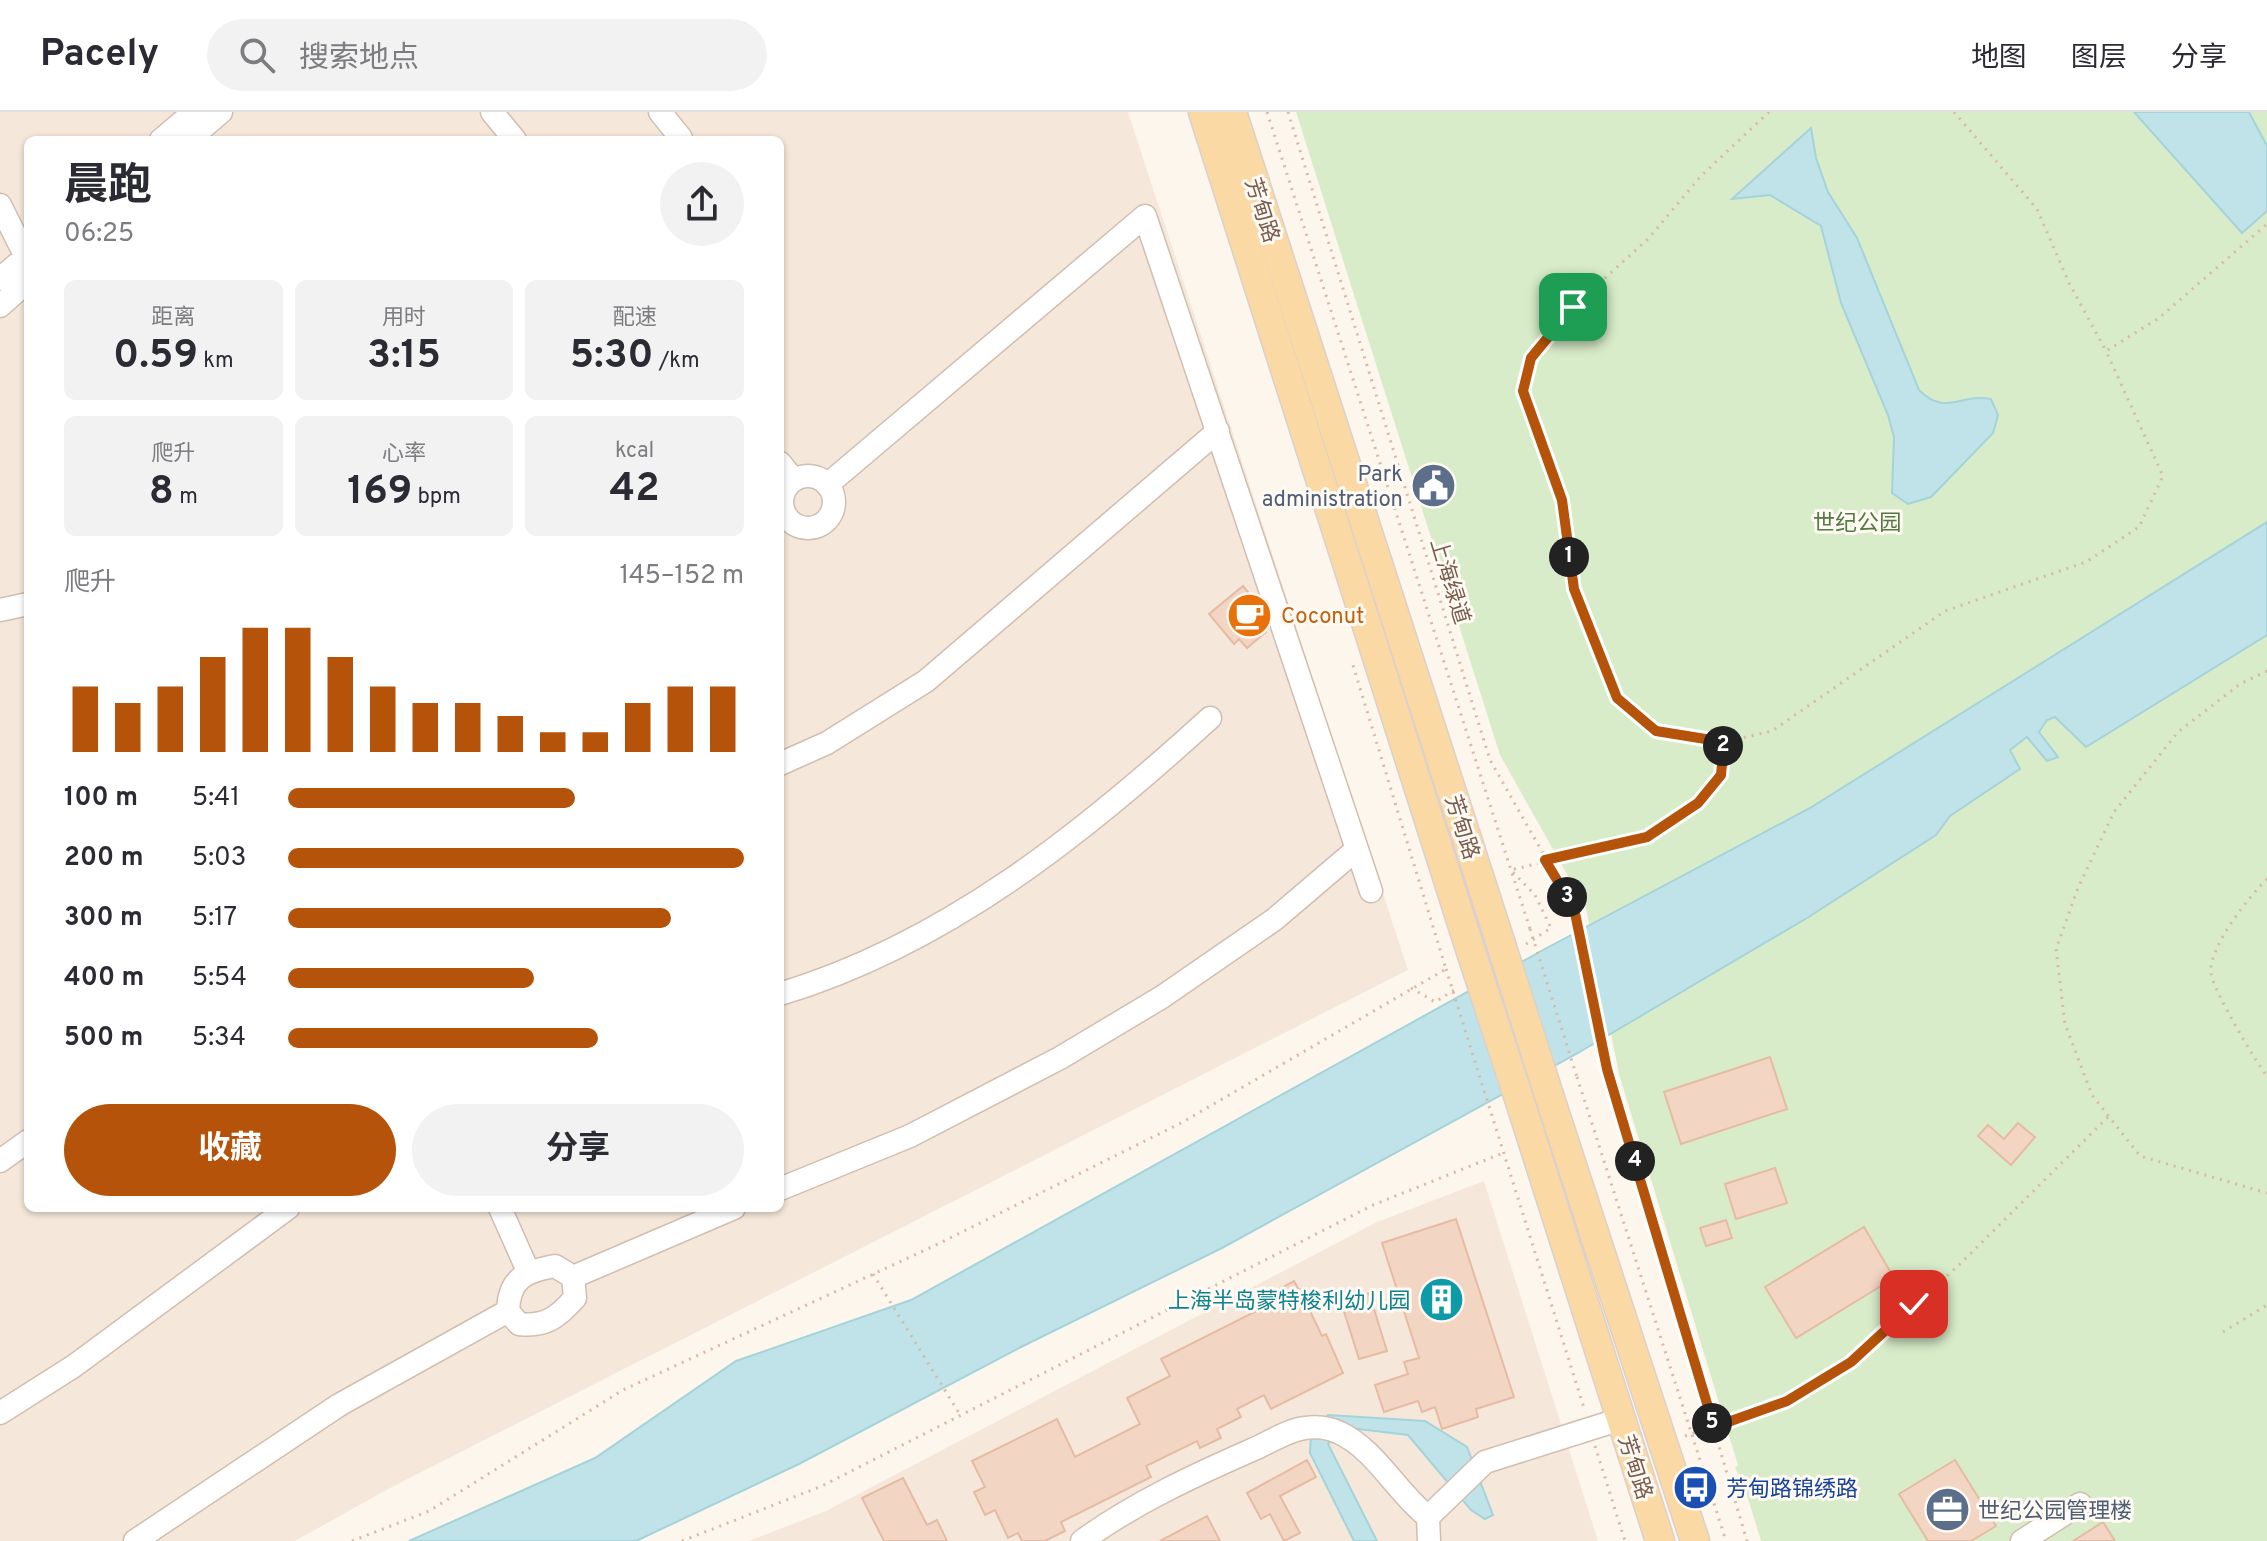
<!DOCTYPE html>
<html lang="zh">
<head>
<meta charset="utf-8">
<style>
	:root { --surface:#fff; --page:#f2f2f3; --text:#2b2b33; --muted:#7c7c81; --line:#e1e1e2; --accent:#b45309 }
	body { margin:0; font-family:Overpass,"Noto Sans SC",sans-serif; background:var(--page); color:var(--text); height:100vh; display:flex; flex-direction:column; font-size:30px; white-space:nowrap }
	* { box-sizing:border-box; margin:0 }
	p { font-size:26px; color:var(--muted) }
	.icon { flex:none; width:44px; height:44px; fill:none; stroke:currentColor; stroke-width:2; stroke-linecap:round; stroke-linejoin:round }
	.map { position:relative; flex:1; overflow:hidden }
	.side { position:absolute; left:24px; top:24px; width:760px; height:1076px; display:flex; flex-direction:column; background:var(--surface); border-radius:12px; box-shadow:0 2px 6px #0004 }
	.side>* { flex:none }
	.pin { position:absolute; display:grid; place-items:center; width:68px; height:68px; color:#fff; margin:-34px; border-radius:16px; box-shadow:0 4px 12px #0006 }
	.km { position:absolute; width:40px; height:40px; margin:-20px; border-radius:50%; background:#222; color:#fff; font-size:22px; line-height:40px; text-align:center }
	.round { display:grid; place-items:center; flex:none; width:84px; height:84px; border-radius:42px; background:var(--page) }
	.head { display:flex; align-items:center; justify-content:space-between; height:136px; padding:0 40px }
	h1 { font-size:44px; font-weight:700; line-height:60px }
	.metrics { display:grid; grid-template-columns:repeat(3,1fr); gap:12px; height:136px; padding:8px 40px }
	.metrics div { display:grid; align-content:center; border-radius:12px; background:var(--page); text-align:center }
	.metrics b { font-size:40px; font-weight:700 }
	.metrics small { font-size:22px; font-weight:400 }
	.metrics p { font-size:22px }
	.chart { height:224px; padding:16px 40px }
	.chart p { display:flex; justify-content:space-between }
	.chart svg { width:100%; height:144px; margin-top:8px; stroke:var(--accent); stroke-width:6 }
	.cta { display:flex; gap:16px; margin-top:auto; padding:16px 40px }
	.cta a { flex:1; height:92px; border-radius:48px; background:var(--accent); color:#fff; font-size:32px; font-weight:700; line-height:92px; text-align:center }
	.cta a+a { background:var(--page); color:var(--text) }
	ul { padding:0 40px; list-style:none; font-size:26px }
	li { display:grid; grid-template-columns:128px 96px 1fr; align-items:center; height:60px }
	li i { height:20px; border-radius:10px; background:var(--accent) }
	header { display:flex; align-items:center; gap:48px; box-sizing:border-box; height:112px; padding:0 40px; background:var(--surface); border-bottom:2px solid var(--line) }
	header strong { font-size:38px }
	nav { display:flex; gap:44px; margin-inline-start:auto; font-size:28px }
	.search { width:560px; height:72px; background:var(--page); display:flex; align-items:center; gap:20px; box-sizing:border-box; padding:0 28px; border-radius:44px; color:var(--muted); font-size:30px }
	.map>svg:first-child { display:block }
	.residential { fill:#f5e8da; fill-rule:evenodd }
	.green { fill:#d8ecc9 }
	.water { fill:#bfe3e8; stroke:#a5d3da; stroke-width:2 }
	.building { fill:#f3d5c3; stroke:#e6bba3; stroke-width:2 }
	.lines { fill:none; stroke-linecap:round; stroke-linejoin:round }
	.minor-casing { stroke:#d1beb0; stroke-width:25 }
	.major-casing { stroke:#dad1cd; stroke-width:31 }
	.path { stroke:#d9b8a5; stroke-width:3; stroke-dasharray:2 6; stroke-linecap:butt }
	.minor { stroke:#fff; stroke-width:22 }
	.major { stroke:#fbd9a5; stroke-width:28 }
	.major-bridge-casing { stroke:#dad1cd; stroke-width:31; stroke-linecap:butt }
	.path-bridge { stroke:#d9b8a5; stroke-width:3; stroke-dasharray:2 6; stroke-linecap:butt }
	.major-bridge { stroke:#fbd9a5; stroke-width:28 }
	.route-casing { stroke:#fff; stroke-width:16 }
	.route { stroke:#b45309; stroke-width:10 }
	.labels { text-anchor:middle; stroke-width:6; stroke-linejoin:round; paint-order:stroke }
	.street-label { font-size:22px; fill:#7a5c4d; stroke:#fffaf3 }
	.service-label { font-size:22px; fill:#4e5e75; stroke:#fffaf3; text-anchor:end }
	.park-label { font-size:22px; fill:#537a41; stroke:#fffaf3 }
	.food-label { font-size:22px; fill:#c56008; stroke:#fffaf3; text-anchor:start }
	.culture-label { font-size:22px; fill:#0d838f; stroke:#fffaf3; text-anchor:end }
	.transit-label { font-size:22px; fill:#164399; stroke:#fffaf3; text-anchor:start }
</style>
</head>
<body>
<header>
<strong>Pacely</strong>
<div class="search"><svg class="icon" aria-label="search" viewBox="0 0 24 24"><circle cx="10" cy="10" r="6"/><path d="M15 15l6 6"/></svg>搜索地点</div>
<nav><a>地图</a><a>图层</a><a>分享</a></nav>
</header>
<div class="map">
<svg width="2267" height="1429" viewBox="0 0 2267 1429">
	<rect width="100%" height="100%" fill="#fdf6ec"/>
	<!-- residential -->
	<path class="residential" d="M0,0H1128L1408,858L390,1376L295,1429H0ZM28,28H780V1096H28Z
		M1484,1069L1598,1429H749L826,1399L1377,1110Z"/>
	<!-- green -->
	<path class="green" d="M1296,0H2267V1429H1761L1743,1370L1735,1356L1738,1353L1619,962L1586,796L1500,643Z"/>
	<!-- water -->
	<path class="water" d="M2134,0H2249L2267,34V99L2242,121Z
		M1811,16L1816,46L1828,80L1857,126L1919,278C1946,305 1960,281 1991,287L1998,303L1993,321L1931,385L1908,392L1892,381L1894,325L1888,303L1841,191L1821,114L1770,83L1732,87Z
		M2267,410V523L2086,635L2055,605L2047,608L2039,620L2058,645L2047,649L2027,625L2010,638L2020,657L1950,704L1936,723L1807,806L1578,941L1222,1136L1019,1236L799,1352L636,1429H409L595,1346L736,1249L911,1188L1543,838L1810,696Z
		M1328,1303L1425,1309L1467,1335L1493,1403L1485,1407L1471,1398L1408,1323L1342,1315L1328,1332L1377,1429H1354L1310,1341L1311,1322Z"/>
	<!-- building -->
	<path class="building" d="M1243,474L1261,496L1264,502L1256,509L1266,520L1247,536L1239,527L1234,532L1209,502Z
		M1770,945L1787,997L1681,1032L1664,980Z
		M2018,1011L2035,1025L2011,1053L1978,1024L1988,1013L2004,1027Z
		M1775,1056L1787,1091L1736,1107L1725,1072Z
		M1456,1107L1514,1285L1476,1297L1478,1305L1442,1317L1435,1295L1422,1300L1418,1289L1384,1300L1375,1273L1408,1262L1404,1250L1419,1246L1382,1131Z
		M1726,1108L1732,1126L1706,1134L1700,1116Z
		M1864,1115L1894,1166L1796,1226L1765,1175Z
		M1294,1169L1299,1178L1304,1176L1311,1191L1307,1193L1322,1224L1326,1222L1343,1261L1271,1297L1264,1283L1237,1297L1241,1305L1217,1317L1221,1326L1200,1336L1197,1329L1146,1354L1151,1365L1061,1410L1065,1419L1045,1429H1022L1018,1421L1008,1426L995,1398L985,1403L974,1380L985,1375L972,1349L1057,1307L1075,1345L1140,1312L1127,1286L1170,1264L1161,1247L1280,1187L1276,1179Z
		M1369,1181L1387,1239L1359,1247L1341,1190Z
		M1307,1348L1316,1365L1280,1384L1300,1421L1284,1429L1270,1402L1261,1407L1247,1381Z
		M1955,1348L1996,1414L1971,1429H1928L1899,1382Z
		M903,1366L927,1413L937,1408L947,1429H884L862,1386Z
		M1207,1404L1220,1429H1160Z
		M2103,1410L2115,1429H2073Z"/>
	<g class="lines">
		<defs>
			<path id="minor" d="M492,0L515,28
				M660,0L681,26
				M161,28L194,0
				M188,28L221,0
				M0,93L28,149
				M0,167L28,143
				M0,194L28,169
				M780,351L793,367
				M782 390a26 26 0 1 1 52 0a26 26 0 1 1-52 0Z
				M827,373L1145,104L1371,779
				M0,498L28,492
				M780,652L827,631L926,569L1218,319
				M780,882C946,832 1084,721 1210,606
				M0,1049L28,1029
				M780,1077L910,1024L1060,946L1162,885L1275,807L1357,737
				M500,1096L528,1159
				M555,1154L573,1165L575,1186C558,1205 546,1215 519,1212L508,1199C509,1166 526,1159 555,1154Z
				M573,1165L734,1096
				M0,1301L74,1254L288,1096
				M1428,1405L1485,1350L1621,1307
				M135,1429L339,1293L508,1199
				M1082,1429C1134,1391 1195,1363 1254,1337C1270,1330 1288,1318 1305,1316C1318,1314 1328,1315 1340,1321C1376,1338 1397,1381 1428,1405L1429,1429
				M2022,1429L2080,1392"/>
			<path id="major" d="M1203,0L1471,840
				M1232,0L1500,829
				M1549,983L1695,1429
				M1521,993L1660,1429"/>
		</defs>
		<!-- minor casing -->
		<use href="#minor" class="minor-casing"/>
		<!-- major casing -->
		<use href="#major" class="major-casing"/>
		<!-- path -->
		<path class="path" d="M1267,0L1530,817
			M1288,0L1490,648L1574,796L1607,957L1747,1429
			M1769,0L1701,64L1648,127L1573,195L1531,246L1523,279L1562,388L1574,477L1617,586L1656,619L1724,630L1772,619L1945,499L2086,450L2139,415L2163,364L2106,239L2159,206L2267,112
			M1954,0L2037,97L2069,171L2106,239
			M2267,559L2240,572L2178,620L2114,700L2078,776L2056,837L2065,912L2092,983L2140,1044L2267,1081
			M2267,767C2250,783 2208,836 2211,861C2213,878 2255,949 2267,964
			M1526,832L1551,816L1535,783L1511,758L1647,725L1698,691L1721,663L1724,630
			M1411,876L1435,890L1459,875
			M1477,956L1584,1296
			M1577,965L1726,1429
			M873,1162L959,1301
			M2223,1220L2267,1193
			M1685,1324L1787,1289L1851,1250L1960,1152L2109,1004
			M1595,1334L1625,1429
			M352,1429L429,1399L623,1278L936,1133L1181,1011L1446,857L1352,550
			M682,1429L822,1374L1373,1093L1503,1041"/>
		<!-- minor -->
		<use href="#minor" class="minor"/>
		<!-- major -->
		<use href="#major" class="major"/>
		<defs>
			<path id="major-bridge" d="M1500,829L1549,983
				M1471,840L1521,993"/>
		</defs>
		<!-- major-bridge casing -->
		<use href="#major-bridge" class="major-bridge-casing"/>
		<!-- path-bridge -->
		<path class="path-bridge" d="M1530,817L1577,965
			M1446,857L1477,956"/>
		<!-- major-bridge -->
		<use href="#major-bridge" class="major-bridge"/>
	</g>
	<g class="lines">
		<defs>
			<path id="route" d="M1573,195L1531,246L1523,279L1562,388L1574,477L1617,586L1656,619L1724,630L1721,663L1698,691L1647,725L1545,748L1574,796L1607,957L1714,1315L1787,1289L1851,1250L1914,1192"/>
		</defs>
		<!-- route casing -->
		<use href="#route" class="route-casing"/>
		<!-- route -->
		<use href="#route" class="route"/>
	</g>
	<!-- icons -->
	<defs>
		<symbol id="civic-disc" viewBox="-11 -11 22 22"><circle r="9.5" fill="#5c6f8a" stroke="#fffaf3"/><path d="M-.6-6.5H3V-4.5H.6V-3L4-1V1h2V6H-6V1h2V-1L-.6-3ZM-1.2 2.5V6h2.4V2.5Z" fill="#fff"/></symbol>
		<symbol id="cafe-disc" viewBox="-11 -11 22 22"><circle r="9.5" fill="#e8710a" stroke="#fffaf3"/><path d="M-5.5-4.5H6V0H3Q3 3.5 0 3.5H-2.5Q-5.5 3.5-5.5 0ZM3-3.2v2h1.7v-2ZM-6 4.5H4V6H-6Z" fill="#fff"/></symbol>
		<symbol id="building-disc" viewBox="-11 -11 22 22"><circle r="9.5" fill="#0f9aa8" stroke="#fffaf3"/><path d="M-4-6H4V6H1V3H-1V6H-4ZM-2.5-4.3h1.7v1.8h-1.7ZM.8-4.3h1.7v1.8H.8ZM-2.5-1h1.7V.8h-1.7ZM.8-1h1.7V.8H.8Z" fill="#fff"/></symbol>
		<symbol id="bus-disc" viewBox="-11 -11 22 22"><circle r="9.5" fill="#1a4fb4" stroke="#fffaf3"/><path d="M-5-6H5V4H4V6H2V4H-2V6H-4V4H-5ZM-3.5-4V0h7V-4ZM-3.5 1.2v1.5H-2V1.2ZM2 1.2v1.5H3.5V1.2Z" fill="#fff"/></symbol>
		<symbol id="office-disc" viewBox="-11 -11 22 22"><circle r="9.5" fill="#5c6f8a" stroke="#fffaf3"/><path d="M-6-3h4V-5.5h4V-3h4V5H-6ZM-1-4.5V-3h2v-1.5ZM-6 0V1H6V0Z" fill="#fff"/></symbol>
	</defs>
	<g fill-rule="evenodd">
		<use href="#civic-disc" x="1408" y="348" width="51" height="51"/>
		<use href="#cafe-disc" x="1224" y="478" width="51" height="51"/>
		<use href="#building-disc" x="1416" y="1162" width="51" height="51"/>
		<use href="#bus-disc" x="1670" y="1350" width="51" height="51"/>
		<use href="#office-disc" x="1922" y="1372" width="51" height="51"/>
	</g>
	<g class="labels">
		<!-- street labels -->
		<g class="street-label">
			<text transform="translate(1263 98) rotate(72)" y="8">芳甸路</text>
			<text transform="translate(1451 469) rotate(73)" y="8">上海绿道</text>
			<text transform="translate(1463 715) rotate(72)" y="8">芳甸路</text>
			<text transform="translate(1636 1355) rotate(72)" y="8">芳甸路</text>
		</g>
		<!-- service labels -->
		<g class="service-label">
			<text x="1403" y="369">Park<tspan x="1403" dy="25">administration</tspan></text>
			<text x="1978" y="1406" text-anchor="start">世纪公园管理楼</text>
		</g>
		<!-- park labels -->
		<g class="park-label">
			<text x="1857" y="418">世纪公园</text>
		</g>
		<!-- food labels -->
		<g class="food-label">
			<text x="1281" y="511">Coconut</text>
		</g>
		<!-- culture labels -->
		<g class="culture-label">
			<text x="1410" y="1196">上海半岛蒙特梭利幼儿园</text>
		</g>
		<!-- transit labels -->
		<g class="transit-label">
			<text x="1726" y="1384">芳甸路锦绣路</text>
		</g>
	</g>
</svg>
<div class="pin" style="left:1573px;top:195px;background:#1e9e55"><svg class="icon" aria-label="arrive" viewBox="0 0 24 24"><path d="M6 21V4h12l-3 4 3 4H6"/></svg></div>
<div class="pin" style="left:1914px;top:1192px;background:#d93025"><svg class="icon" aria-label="check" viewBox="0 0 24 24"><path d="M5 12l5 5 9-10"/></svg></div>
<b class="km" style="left:1569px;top:445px">1</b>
<b class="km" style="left:1723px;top:634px">2</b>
<b class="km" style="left:1567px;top:785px">3</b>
<b class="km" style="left:1635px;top:1049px">4</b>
<b class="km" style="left:1712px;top:1311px">5</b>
<section class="side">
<div class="head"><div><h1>晨跑</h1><p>06:25</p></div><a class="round"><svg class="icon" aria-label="share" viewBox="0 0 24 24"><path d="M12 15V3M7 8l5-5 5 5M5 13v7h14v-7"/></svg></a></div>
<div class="metrics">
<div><p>距离</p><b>0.59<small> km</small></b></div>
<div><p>用时</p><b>3:15</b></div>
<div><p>配速</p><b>5:30<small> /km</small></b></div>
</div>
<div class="metrics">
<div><p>爬升</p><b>8<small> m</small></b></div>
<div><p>心率</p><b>169<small> bpm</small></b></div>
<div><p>kcal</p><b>42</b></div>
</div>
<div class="chart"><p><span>爬升</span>145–152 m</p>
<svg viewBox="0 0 160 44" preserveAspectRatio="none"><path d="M5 44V24M15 44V29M25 44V24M35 44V15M45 44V6M55 44V6M65 44V15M75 44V24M85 44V29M95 44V29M105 44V33M115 44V38M125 44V38M135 44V29M145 44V24M155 44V24"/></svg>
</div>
<ul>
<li><b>100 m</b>5:41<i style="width:63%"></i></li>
<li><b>200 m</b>5:03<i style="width:100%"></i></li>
<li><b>300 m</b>5:17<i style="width:84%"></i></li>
<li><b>400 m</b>5:54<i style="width:54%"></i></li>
<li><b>500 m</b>5:34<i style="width:68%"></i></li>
</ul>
<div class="cta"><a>收藏</a><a>分享</a></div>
</section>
</div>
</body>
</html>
